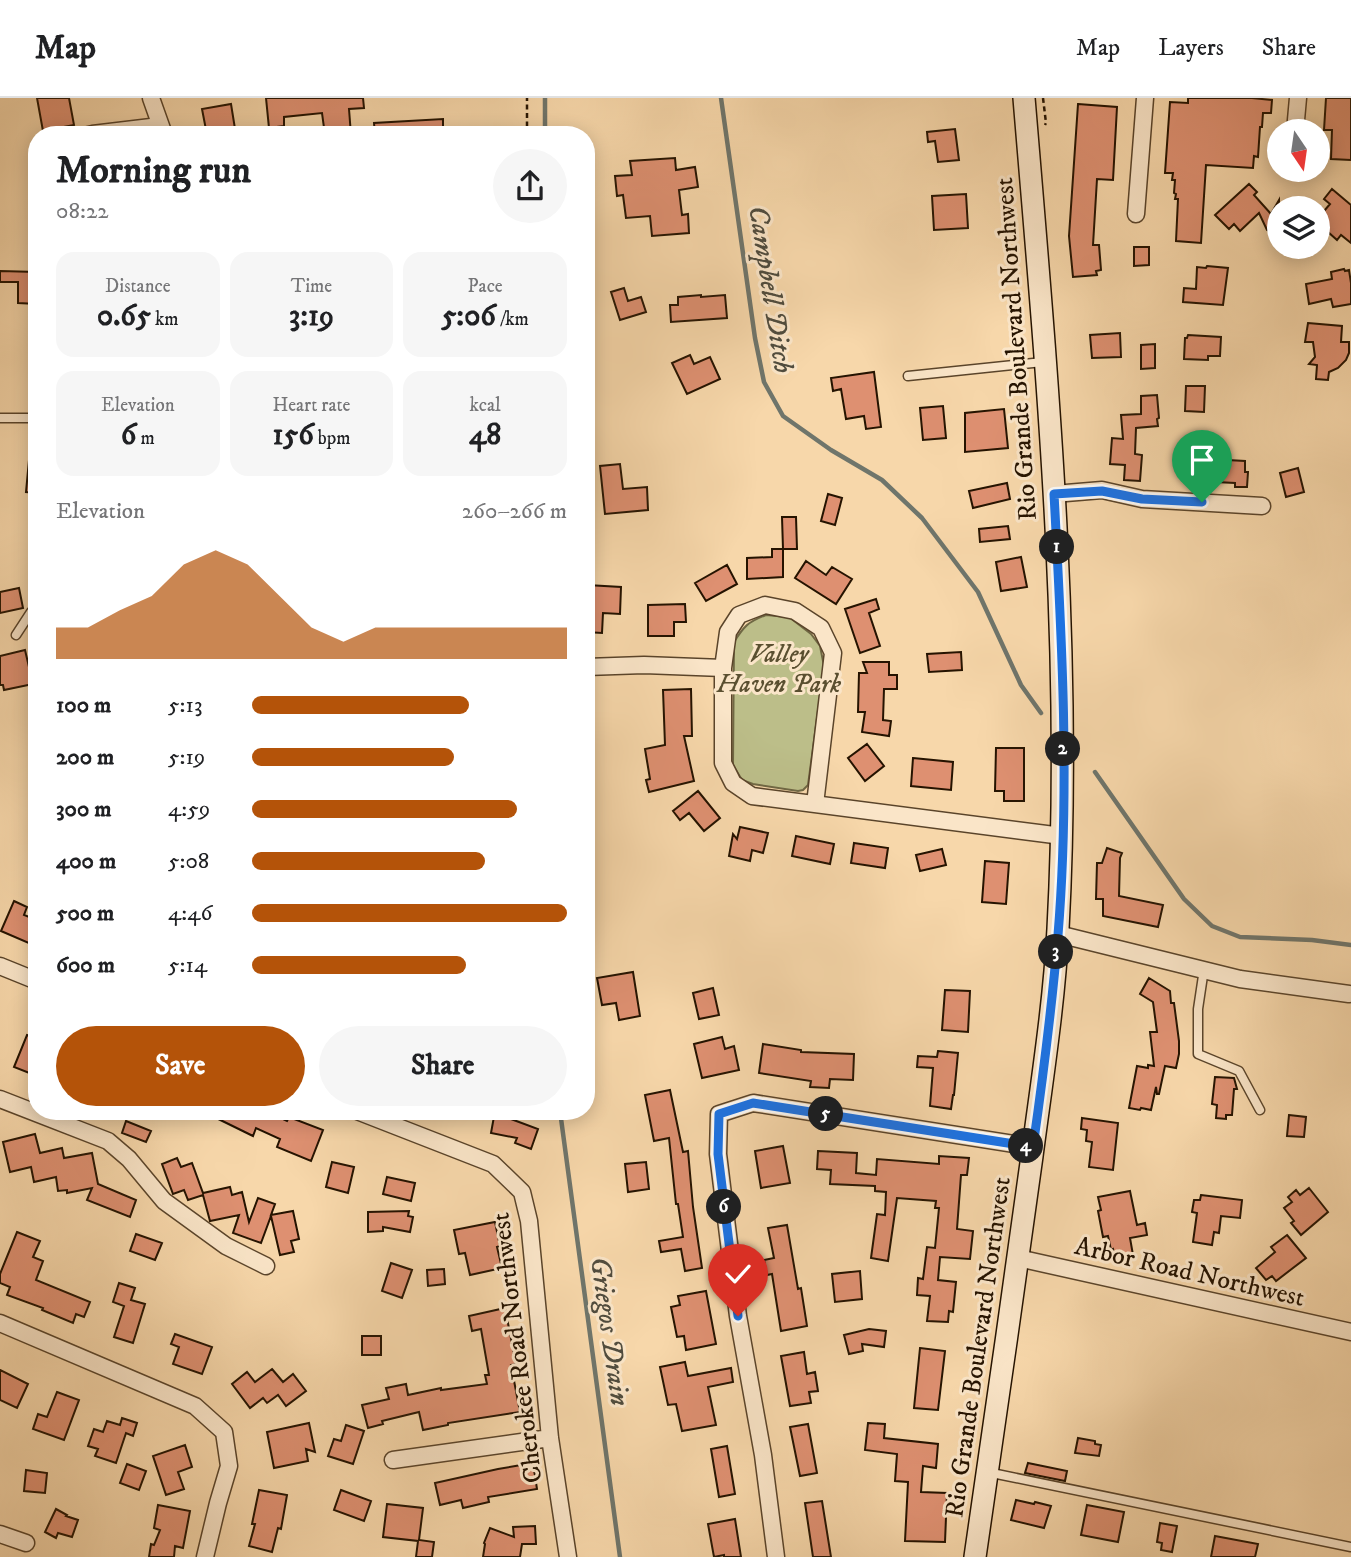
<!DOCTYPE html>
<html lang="en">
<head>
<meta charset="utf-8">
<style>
	:root { --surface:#fff; --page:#f6f6f6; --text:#202124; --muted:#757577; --line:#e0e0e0; --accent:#b45309 }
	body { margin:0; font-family:"IM FELL DW Pica",serif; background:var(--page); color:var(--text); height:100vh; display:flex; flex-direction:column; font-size:26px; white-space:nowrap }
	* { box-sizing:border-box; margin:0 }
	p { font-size:23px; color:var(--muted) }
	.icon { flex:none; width:38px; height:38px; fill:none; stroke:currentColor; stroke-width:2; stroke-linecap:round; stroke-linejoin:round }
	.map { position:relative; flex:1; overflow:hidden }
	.sheet { position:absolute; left:28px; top:28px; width:567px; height:994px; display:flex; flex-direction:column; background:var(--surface); border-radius:28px; box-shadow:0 4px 18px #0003 }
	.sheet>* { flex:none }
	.needle { width:46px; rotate:167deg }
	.tools { position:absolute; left:1267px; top:21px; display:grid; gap:14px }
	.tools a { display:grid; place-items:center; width:63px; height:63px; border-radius:50%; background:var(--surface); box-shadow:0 4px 18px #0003; font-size:35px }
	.pin { position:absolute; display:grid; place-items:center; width:60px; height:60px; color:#fff; margin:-72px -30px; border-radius:50% 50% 50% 0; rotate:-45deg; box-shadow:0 0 7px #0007 }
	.pin .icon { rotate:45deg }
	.km { position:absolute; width:35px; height:35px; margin:-18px; border-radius:50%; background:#222; color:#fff; font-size:19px; line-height:35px; text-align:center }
	.round { display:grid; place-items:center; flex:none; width:74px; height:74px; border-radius:37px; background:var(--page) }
	.summary { display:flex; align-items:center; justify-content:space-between; height:119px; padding:0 28px }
	h1 { font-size:38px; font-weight:800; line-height:52px }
	.stats { display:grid; grid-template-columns:repeat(3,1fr); gap:10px; height:119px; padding:7px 28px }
	.stats div { display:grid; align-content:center; border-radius:18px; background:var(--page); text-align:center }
	.stats b { font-size:30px; font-weight:800 }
	.stats small { font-size:19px; font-weight:400 }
	.stats p { font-size:19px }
	.chart { height:196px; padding:14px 28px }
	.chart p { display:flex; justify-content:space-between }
	.chart svg { width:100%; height:126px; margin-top:7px; fill:var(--accent); opacity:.7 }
	.action { display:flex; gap:14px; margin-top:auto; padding:14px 28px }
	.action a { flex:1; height:80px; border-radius:42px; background:var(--accent); color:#fff; font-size:28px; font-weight:800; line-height:80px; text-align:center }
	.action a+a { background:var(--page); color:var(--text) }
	ul { padding:0 28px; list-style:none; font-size:23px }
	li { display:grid; grid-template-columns:112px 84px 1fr; align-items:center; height:52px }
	li i { height:18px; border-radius:9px; background:var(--accent) }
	header { display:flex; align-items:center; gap:42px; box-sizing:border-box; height:98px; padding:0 35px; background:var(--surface); border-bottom:2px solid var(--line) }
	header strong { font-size:33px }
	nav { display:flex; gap:38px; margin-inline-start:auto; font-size:24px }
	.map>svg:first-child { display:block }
	.green { fill:#bcbe89; stroke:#706844; stroke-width:2 }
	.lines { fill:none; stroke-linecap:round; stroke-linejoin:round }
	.stream { stroke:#6f756b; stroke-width:4.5 }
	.building { fill:#de9071; stroke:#251300; stroke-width:2 }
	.service-casing { stroke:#5a442a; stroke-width:11 }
	.minor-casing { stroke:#5a442a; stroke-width:19 }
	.secondary-casing { stroke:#251300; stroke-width:24 }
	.path { stroke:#251300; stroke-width:2.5; stroke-dasharray:5 3.5; stroke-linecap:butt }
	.service { stroke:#fae5c8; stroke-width:8 }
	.minor { stroke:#fae5c8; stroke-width:16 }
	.secondary { stroke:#fae5c8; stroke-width:21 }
	.route-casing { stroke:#fff; stroke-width:14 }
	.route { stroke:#1a73e8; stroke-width:9 }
	.labels { text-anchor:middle; stroke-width:6; stroke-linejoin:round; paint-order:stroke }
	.street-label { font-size:26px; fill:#251300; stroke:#fae5c8 }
	.park-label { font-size:26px; font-style:italic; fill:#5a4f30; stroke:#fae5c8 }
	.water-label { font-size:28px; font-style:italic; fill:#504c3e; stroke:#fae5c8 }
</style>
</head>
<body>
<header>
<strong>Map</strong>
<nav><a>Map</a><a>Layers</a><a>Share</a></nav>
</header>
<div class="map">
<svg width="1351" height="1459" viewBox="0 0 1351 1459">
	<rect width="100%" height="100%" fill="#f7d7aa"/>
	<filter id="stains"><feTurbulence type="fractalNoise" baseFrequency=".00286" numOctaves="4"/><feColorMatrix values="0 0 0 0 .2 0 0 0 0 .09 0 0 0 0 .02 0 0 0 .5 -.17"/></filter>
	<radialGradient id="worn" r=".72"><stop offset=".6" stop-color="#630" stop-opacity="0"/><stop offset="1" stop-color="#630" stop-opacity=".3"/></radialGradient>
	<!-- green -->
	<path class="green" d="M766,517L789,519L811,536L820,548L824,568L808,687L803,692L798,693L753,686L742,682L733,667L734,544C744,528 748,524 766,517Z"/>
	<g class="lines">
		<!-- stream -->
		<path class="stream" d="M721,0L755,240L764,284L783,318L831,352L882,382L922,420L978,494L1021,587L1041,615
			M545,37V0
			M1095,674L1184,801L1212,828L1240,839L1312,842L1351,847
			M560,1013L620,1459"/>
	</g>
	<!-- building -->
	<path class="building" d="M37,0H69L74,27L43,33Z
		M266,0H363L364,10L349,11L351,37H325L322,15L284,19V28L269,30Z
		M1188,0H1252L1272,2L1271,15H1263L1262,29H1260L1258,59L1254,58L1253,70L1206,67L1201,145L1176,143L1178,101H1175L1176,96L1174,95L1175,82H1172L1173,75H1165L1170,4L1188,5Z
		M1326,0H1351V62L1331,61L1332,32H1324Z
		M231,6L236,37H207L202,11Z
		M1078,6L1117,9L1113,82L1097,81L1093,147H1099L1101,172L1096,173L1097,177L1073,179L1069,138Z
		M443,21V37H375L374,25Z
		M955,31L959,62L938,64L935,43L928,44L927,34Z
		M675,60L676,72L695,69L698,89L679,92L682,117L688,116L689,135L652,138L650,118L626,120L623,97L617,98L615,78L632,77L630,63Z
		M1249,86L1257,94L1254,97L1271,116L1279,102V137L1267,132L1259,115L1240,133L1234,126L1229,131L1215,117Z
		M1332,91L1351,107V145L1341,137L1337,142L1328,134L1318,139V120L1330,106L1324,101Z
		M966,96L968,130L934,132L932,98Z
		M1134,149H1149V167L1134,168Z
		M1207,168L1228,170L1223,207L1183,204L1184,190L1196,191L1197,169L1206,170Z
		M1344,171L1345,173L1349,172L1351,185V206L1333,209L1331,201L1309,206L1306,186L1332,181L1331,174Z
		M0,173L37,174V206L18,205V184H0Z
		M624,190L628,203L641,199L646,214L620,222L611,194Z
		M701,197V199L725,197L727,220L671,224L670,207H678V199Z
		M1308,225L1342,228L1341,244H1349V255L1346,262L1338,270L1329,274L1328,282L1316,281L1317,267L1309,266L1315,259L1313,244H1305Z
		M1120,235L1121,259L1092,260L1090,237Z
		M1188,237L1221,239L1220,258H1208V262L1184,261L1185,240H1187Z
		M1155,246V270L1141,271V247Z
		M690,257L694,266L710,259L720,281L687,296L672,265Z
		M874,274L881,329L866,331L864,318L846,321L841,291L833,293L831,280Z
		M1186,288H1205L1204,314L1185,313Z
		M1157,297L1159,320L1157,321L1158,328L1136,330L1135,356L1142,357L1140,383L1124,382L1125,367L1110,366L1112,340L1123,341L1121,317L1141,316V298Z
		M943,308L946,340L923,342L920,310Z
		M1004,311L1008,350L965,354V315Z
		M1209,361L1245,363V374H1248L1247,389H1235V385L1216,384V380L1208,379Z
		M29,362H37V395L26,394Z
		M620,366L623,391L647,389L648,412L605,416L600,368Z
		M1298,370L1304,394L1286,399L1280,375Z
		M1007,385L1010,401L973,410L969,393Z
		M828,396L842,400L835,427L821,423Z
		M782,419H796L797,451H783V479L747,481V460L772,459V451H783Z
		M1008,428L1010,441L980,444L979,431Z
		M1021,459L1027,489L1001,493L996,464Z
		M806,463L826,477L832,469L852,481L836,506L795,480Z
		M727,467L737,486L706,503L695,485Z
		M587,487L621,489L620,516L603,515L602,535L586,534Z
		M19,490L23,510L0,515V494Z
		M876,501L879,511L869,515L880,548L860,555L845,511Z
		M685,506L686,524H674V538H648V507Z
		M25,552L33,586L4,592L3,587H0V558Z
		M961,554L962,572L929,574L927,556Z
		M863,564H889V577H897V591H884L883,622L891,623L889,638L862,634L865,614H858L859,575H867Z
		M691,591L692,638H684L694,683L649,694L646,682L650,681L645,651L665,647L663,592Z
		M867,646L884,668L865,683L848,660Z
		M996,650H1024V703H1004V693H995Z
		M913,660L953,664L951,692L911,688Z
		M698,693L720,720L704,733L689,715L680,722L673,713Z
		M740,729L768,735L763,755L752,752L750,763L729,758L733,736L737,741Z
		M796,738L834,746L830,766L792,758Z
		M854,745L888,750L885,770L851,765Z
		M1107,750L1122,755L1120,760L1119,798L1163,807L1158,829L1103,818V801H1096L1097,765H1102Z
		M942,751L946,767L920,773L916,757Z
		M985,763L1009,765L1006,806L982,804Z
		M14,803L27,809L24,817L37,822V832L31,846L1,833Z
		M633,874L640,918L619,922L616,905L602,907L597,880Z
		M1149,880L1170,893L1171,905H1174L1179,943V956L1176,970L1165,968L1159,996H1157L1156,989L1151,1012L1141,1010L1140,1012L1129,1010L1137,968L1148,970V967L1154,968L1150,934H1157L1153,904L1140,896Z
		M713,890L719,917L699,921L693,895Z
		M945,892L970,893L968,934L942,932Z
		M27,937L37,941V978L14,969Z
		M722,939L725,951L734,948L739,972L702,980L694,946Z
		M763,946L801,952V954L854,956L853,982L830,981L829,990L810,989L811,983L759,975Z
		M938,953L958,955L954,997H953L951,1011L930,1008L933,970L917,969L918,958L937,959Z
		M1215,979L1234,980L1237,991H1234L1232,1017H1226V1021L1216,1020L1217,1007L1212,1006Z
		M670,992L683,1054L688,1053L693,1109L702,1170L685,1173L681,1151L661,1154L659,1143L683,1139L678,1106H676L669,1040L654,1043L645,997Z
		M202,1013H266L287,1023L289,1019L323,1032L311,1063L277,1049L280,1041L256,1030L253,1038Z
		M495,1013H512L511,1021L538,1031L531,1051L515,1045L517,1040L491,1035Z
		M1289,1017L1306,1019L1304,1039L1287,1038Z
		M1082,1020L1118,1025L1113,1072L1089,1069L1092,1044L1086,1043L1087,1032L1081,1031Z
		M126,1023L151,1033L146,1044L122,1035Z
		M35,1036L40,1055L62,1050L64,1060L92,1055L98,1086L136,1102L130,1119L87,1102L92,1090L67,1095V1092L58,1093L56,1079L34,1084L31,1069L10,1074L3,1044Z
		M783,1048L790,1085L761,1090L755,1053Z
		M818,1053L857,1055L856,1075L876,1077L877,1061L939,1066V1058L969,1060L967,1077H961L957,1131L973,1133L970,1161L940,1159L938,1182L956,1184L953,1214L949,1213L948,1224L927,1223L930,1198L917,1197L918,1180L923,1181L927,1149L935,1150L939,1110H935L936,1103L897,1100L888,1163L871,1160L877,1116L885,1117L886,1094L875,1093V1088L830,1086L831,1072L817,1071Z
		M177,1060L181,1069L192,1065L203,1095L230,1089L232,1097L242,1094L249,1124L258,1100L275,1106L271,1117L293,1113L299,1141L291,1143L294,1154L280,1157L271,1118L261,1145L233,1135L239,1117L210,1123L203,1097L188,1102L184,1092L173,1096L162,1066Z
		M332,1064L354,1069L348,1095L326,1089Z
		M646,1064L649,1091L628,1094L625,1066Z
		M387,1079L415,1085L411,1103L383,1096Z
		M1309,1090L1328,1114L1301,1137L1291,1125L1294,1123L1284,1110L1292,1104L1288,1099L1296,1092L1300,1097Z
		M1130,1093L1137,1127L1145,1125L1147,1137L1130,1140L1133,1157L1115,1160L1113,1151L1111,1152L1108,1138L1103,1139L1098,1113L1101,1112L1098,1099Z
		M1201,1097L1242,1102L1240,1120L1221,1118L1219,1135L1214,1134L1212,1147L1193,1144L1197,1115L1192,1114L1194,1102H1200Z
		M409,1113L408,1118L413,1119L410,1134L383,1129V1133L368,1134V1114Z
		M495,1124L500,1148L497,1149L502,1170L470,1177L465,1155L459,1156L454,1132Z
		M787,1127L798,1191L801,1190L807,1228L781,1233L772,1176L767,1177L764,1162L774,1160L768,1130Z
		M17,1134L40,1143L33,1159L43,1163L36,1182L90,1204L84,1219L76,1216L73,1225L42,1212L43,1210L7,1197L10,1189L0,1185V1176Z
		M136,1136L162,1145L155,1162L130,1153Z
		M1287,1137L1306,1160L1276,1183L1272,1178L1266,1182L1256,1170L1275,1154L1271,1149Z
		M391,1165L412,1172L402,1200L382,1193Z
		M444,1171L445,1186L428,1188L427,1172Z
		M860,1173L862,1201L835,1204L832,1176Z
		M119,1185L135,1190L131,1202L145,1206L133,1245L114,1239L124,1208L113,1204Z
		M706,1193L716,1246L686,1252L684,1238L677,1239L671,1209L680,1207L678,1198Z
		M505,1210L516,1266L511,1267L520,1314L448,1325V1327L423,1332L419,1314L382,1323L383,1326L368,1330L362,1307L389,1301L386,1290L406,1286L408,1297L441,1290V1292L487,1286L485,1277H489L481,1231L472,1233L469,1218Z
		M869,1231L886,1233L884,1249L862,1246L863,1253L849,1256L844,1237Z
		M175,1236L212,1249L202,1276L173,1266L179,1249L171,1246Z
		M362,1238H381V1257H362Z
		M920,1250L945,1253L938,1312L914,1310Z
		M804,1254L807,1276L815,1274L818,1293L809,1294L811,1305L790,1308L781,1258Z
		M685,1264L688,1278L731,1270L733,1284L708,1289L716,1327L682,1333L676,1306L668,1307L660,1269Z
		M272,1271L283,1284L293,1276L306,1293L286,1308L278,1297L267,1305L263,1300L250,1310L232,1286L247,1274L255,1284Z
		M0,1272L28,1286L17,1310L0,1302Z
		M57,1294L79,1302L64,1342L33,1331L38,1316L47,1319Z
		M122,1320L137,1325L133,1338L126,1335L116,1365L95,1358L98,1351L88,1348L94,1331L103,1334L107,1323L120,1327Z
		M309,1325L315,1354L306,1351L308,1363L274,1370L267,1334Z
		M868,1325L885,1326L884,1340L938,1346L936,1370L923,1368L921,1394L947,1395L945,1444L905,1443L908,1384L895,1383L897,1356L865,1352Z
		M808,1326L817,1375L800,1378L790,1329Z
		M346,1327L364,1333L353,1366L328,1358L334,1341L341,1343Z
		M1078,1340L1095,1343V1346L1101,1347L1099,1358L1075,1355Z
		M185,1347L192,1369L178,1374L184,1391L166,1397L153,1358Z
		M727,1348L735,1396L719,1399L711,1351Z
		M533,1365L537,1391L488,1399L489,1404L463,1410L461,1402L440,1407L435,1385L498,1371Z
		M1028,1365L1067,1373L1065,1383L1025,1375Z
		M127,1366L146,1373L139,1392L120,1385Z
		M26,1372L47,1375L45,1395L24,1393Z
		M259,1392L287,1397L281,1431L278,1430L272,1454L249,1448L255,1426H252Z
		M341,1392L371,1403L364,1423L334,1412Z
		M1016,1402L1034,1406L1035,1404L1051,1408L1044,1430L1011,1422Z
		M822,1403L831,1459H813L805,1405Z
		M387,1406L423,1410L419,1442L434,1444L432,1459H416L418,1443L383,1439Z
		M158,1407L190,1413L183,1450L175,1448L174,1459H149L151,1446L154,1447L160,1432L154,1430Z
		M1087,1407L1124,1414L1118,1444L1081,1437Z
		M56,1411L67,1417L66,1418L78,1422L72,1439L58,1435L56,1440L45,1434Z
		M735,1421L741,1459H724V1457L714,1459L708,1426Z
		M1160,1425L1177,1428L1172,1454L1161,1452L1162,1445L1157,1444Z
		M535,1428L536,1446H522L520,1459H483L485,1446L484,1445L490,1430L514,1439L513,1429Z
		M1215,1438L1258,1446L1255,1459H1211Z"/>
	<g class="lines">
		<defs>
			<path id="service" d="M79,35L92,32L159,24
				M908,278L1043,264
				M0,320H37
				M16,537L31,514L37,511
				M1204,871L1198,911V956L1239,973L1260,1012
				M987,1374L1351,1449"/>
			<path id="minor" d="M151,0L162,31V37
				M1295,33L1298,0
				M1136,116L1145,0
				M1054,396L1102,392L1142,401L1262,408
				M586,569L644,567L723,570
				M815,706L833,555L821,530L795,513L765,507L739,517L728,534L723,570V665L733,685L752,698L1062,738
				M1058,836L1240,881L1349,896
				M0,868L37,883
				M0,1001L108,1043L129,1061L164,1103L226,1148L266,1168
				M357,1013L493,1066L522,1094L529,1123L550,1340L568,1459
				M1018,1160L1351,1234
				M0,1225L195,1308L224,1334L229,1368L218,1405L205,1459
				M393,1362L550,1340
				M0,1436L26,1445
				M776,1459L763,1357L738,1218L718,1056L719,1016L753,1005L1033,1049"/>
			<path id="secondary" d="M975,1459C994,1325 1014,1192 1032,1058C1042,982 1054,907 1058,831C1073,554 1047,276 1024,0"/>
		</defs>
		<!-- service casing -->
		<use href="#service" class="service-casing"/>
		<!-- minor casing -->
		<use href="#minor" class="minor-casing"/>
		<!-- secondary casing -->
		<use href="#secondary" class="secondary-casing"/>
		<!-- path -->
		<path class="path" d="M1043,0L1046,25L1045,27
			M527,37V0"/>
		<!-- service -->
		<use href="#service" class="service"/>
		<!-- minor -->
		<use href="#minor" class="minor"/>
		<!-- secondary -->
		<use href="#secondary" class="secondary"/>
	</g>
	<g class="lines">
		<defs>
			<path id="route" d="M738,1218L718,1056L719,1016L753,1005L1033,1049C1043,979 1052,908 1058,837C1070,691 1062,542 1054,396L1102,393L1142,401L1202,404"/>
		</defs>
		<!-- route casing -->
		<use href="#route" class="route-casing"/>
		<!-- route -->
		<use href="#route" class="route"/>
	</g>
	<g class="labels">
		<!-- street labels -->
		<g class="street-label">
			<text transform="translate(1015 251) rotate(-94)" y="9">Rio Grande Boulevard Northwest</text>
			<text transform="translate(1190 1173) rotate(13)" y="9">Arbor Road Northwest</text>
			<text transform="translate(977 1249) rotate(-82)" y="9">Rio Grande Boulevard Northwest</text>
			<text transform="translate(516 1250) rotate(-97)" y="9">Cherokee Road Northwest</text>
		</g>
		<!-- park labels -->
		<g class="park-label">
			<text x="779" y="564">Valley<tspan x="779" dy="30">Haven Park</tspan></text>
		</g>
		<!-- water labels -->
		<g class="water-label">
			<text transform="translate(772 191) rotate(81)" y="10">Campbell Ditch</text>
			<text transform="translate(611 1233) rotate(82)" y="10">Griegos Drain</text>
		</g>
	</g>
	<rect width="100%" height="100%" filter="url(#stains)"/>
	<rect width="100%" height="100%" fill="url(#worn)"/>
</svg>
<div class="tools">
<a><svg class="needle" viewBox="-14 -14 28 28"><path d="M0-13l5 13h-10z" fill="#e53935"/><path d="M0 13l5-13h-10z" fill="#757577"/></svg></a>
<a><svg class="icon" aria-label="layers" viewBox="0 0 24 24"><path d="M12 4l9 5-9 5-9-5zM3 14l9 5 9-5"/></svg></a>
</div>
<div class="pin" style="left:1202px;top:404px;background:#1e9e55"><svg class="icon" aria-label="arrive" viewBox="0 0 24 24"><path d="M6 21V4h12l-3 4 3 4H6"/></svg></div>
<div class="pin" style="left:738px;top:1218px;background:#d93025"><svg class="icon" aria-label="check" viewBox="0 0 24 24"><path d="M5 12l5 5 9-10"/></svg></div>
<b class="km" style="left:1057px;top:449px">1</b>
<b class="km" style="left:1063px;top:651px">2</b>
<b class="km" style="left:1056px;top:854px">3</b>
<b class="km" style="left:1026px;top:1048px">4</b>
<b class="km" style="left:826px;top:1016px">5</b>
<b class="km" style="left:724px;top:1109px">6</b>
<section class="sheet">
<div class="summary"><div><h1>Morning run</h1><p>08:22</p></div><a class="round"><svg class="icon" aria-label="share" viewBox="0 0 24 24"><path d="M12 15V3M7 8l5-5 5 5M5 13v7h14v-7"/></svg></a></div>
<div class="stats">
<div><p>Distance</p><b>0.65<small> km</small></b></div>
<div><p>Time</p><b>3:19</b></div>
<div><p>Pace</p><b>5:06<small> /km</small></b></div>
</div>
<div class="stats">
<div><p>Elevation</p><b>6<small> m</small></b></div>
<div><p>Heart rate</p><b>156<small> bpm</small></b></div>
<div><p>kcal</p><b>48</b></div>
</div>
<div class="chart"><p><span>Elevation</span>260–266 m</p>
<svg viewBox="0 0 160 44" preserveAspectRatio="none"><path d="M0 44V33L10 33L20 27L30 22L40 11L50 6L60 11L70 22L80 33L90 38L100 33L110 33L120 33L130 33L140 33L150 33L160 33V44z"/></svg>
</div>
<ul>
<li><b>100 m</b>5:13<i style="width:69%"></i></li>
<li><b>200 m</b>5:19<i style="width:64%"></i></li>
<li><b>300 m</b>4:59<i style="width:84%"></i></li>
<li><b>400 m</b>5:08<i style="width:74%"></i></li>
<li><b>500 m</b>4:46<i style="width:100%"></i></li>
<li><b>600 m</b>5:14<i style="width:68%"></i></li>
</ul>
<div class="action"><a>Save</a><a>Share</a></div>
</section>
</div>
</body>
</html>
